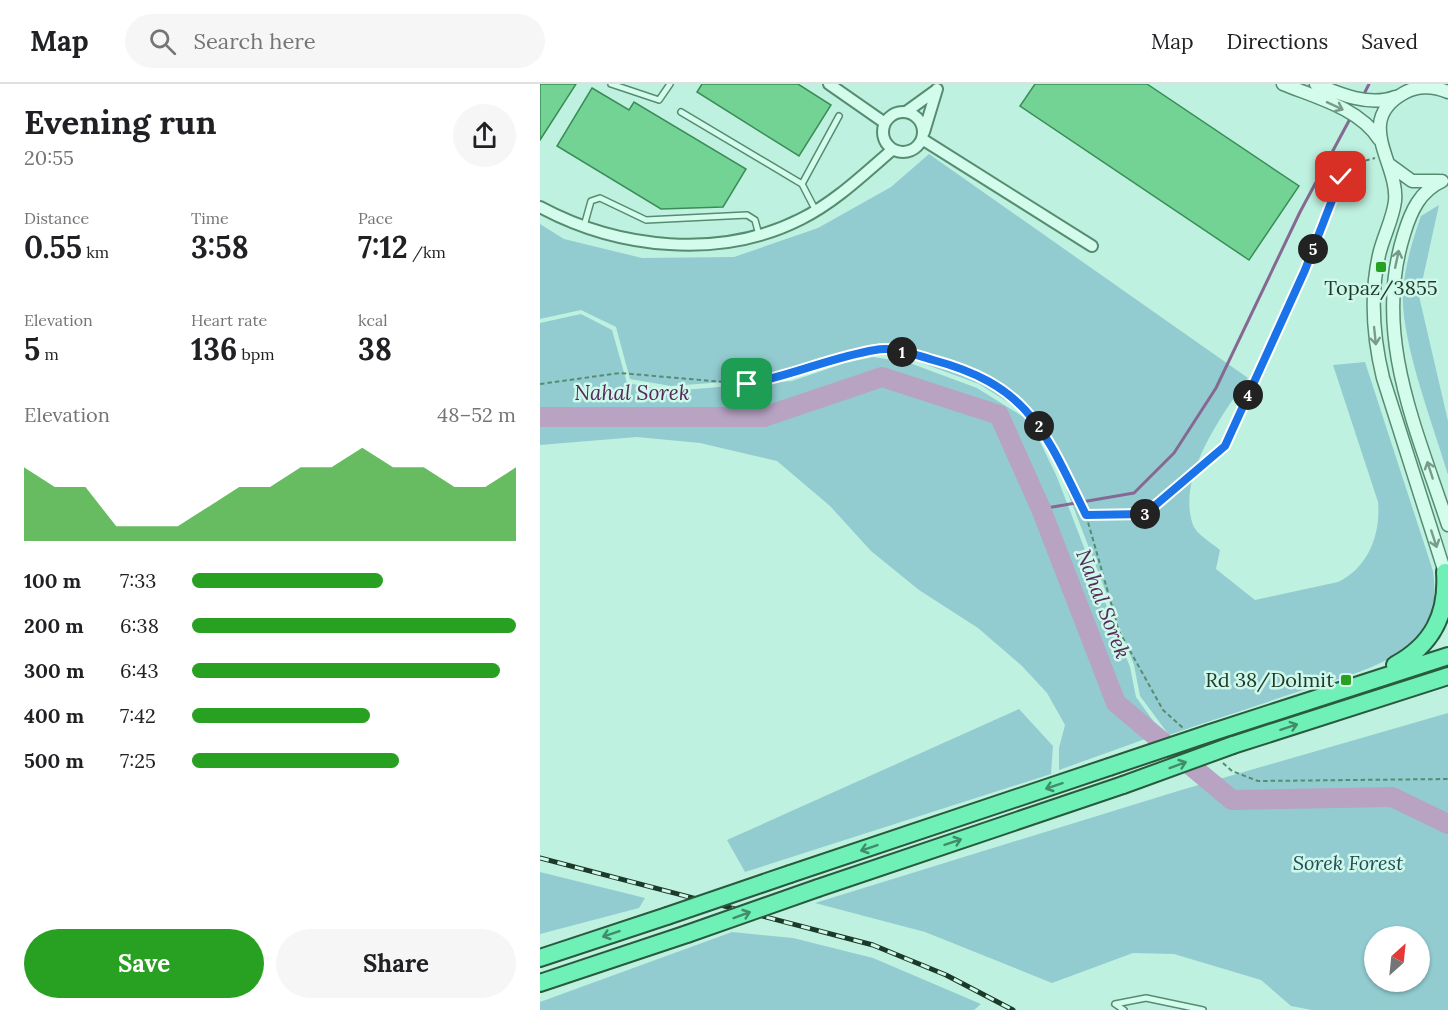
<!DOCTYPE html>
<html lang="en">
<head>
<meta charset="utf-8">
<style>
	:root { --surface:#fff; --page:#f6f6f6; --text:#202124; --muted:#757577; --line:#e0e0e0; --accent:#28a021 }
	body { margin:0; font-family:Lora,serif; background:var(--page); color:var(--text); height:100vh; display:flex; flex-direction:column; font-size:22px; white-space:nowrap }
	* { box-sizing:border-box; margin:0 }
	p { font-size:20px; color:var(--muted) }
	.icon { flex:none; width:33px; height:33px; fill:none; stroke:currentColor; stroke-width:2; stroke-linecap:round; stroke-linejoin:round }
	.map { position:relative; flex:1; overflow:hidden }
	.drawer { display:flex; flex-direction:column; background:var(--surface); width:540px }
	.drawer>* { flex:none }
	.needle { width:39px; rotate:27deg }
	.fabs { position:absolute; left:824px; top:842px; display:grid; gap:12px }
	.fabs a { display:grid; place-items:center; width:66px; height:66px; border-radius:50%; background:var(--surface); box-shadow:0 2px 4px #0004; font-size:30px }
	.pin { position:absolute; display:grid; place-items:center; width:51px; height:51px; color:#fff; margin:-26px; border-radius:12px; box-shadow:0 3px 9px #0006 }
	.km { position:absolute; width:30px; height:30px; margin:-15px; border-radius:50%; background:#222; color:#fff; font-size:16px; line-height:30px; text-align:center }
	.round { display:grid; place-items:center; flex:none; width:63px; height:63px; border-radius:32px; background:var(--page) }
	.head { display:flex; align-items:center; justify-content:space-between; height:102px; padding:0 24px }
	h1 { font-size:33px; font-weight:700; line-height:45px }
	.metrics { display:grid; grid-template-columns:repeat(3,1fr); gap:9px; height:102px; padding:6px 24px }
	.metrics div { display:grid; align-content:center }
	.metrics b { font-size:30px; font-weight:700 }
	.metrics small { font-size:16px; font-weight:400 }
	.metrics p { font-size:16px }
	.chart { height:168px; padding:12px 24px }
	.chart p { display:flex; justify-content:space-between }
	.chart svg { width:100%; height:108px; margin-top:6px; fill:var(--accent); opacity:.7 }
	.cta { display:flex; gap:12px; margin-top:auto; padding:12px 24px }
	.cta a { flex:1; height:69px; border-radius:36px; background:var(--accent); color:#fff; font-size:24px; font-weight:700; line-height:69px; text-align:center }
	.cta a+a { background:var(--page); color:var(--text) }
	ul { padding:0 24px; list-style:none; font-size:20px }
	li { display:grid; grid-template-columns:96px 72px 1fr; align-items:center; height:45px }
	li i { height:15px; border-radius:8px; background:var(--accent) }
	header { display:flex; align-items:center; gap:36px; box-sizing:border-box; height:84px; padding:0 30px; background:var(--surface); border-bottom:2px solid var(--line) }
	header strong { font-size:28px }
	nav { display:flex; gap:33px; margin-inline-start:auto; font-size:21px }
	.search { width:420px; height:54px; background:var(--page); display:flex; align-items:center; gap:15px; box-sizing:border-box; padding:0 21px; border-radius:33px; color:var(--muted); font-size:22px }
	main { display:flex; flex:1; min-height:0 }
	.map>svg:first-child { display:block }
	.green { fill:#92ccd0; fill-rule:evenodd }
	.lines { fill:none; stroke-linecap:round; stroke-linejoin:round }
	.stream { stroke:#856992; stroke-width:3 }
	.river { stroke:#b8a3c3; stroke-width:20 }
	.building { fill:#72d395; stroke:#3a8d56; stroke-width:1.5 }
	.service-casing { stroke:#568c70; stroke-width:8 }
	.minor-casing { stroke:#568c70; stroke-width:14 }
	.tertiary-casing { stroke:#568c70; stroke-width:15 }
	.trunk-casing { stroke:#2b593e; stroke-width:20 }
	.path { stroke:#568c70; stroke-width:2; stroke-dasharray:4.5 3; stroke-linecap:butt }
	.service { stroke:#d3fced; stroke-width:5 }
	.minor { stroke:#d3fced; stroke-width:10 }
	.tertiary { stroke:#d3fced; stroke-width:12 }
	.trunk { stroke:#6ef0b7; stroke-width:16 }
	.rail-casing { stroke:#1c3a29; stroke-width:5 }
	.rail { stroke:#cff8ea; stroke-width:3; stroke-dasharray:9; stroke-linecap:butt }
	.trunk-bridge-casing { stroke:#2b593e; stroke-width:20; stroke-linecap:butt }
	.trunk-bridge { stroke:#6ef0b7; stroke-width:16 }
	.oneway { stroke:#789b8b }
	.oneway2 { stroke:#418c69 }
	.route-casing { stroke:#fff; stroke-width:12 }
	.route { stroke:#1a73e8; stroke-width:8 }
	.poi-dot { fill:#28a021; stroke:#cff8ea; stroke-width:2 }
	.labels { text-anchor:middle; stroke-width:5; stroke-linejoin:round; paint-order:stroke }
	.poi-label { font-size:20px; fill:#1c3a29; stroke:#cff8ea }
	.park-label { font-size:20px; font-style:italic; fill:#204d58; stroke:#cff8ea }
	.water-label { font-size:21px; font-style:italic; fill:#55295b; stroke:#cff8ea }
</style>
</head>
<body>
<header>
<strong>Map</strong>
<div class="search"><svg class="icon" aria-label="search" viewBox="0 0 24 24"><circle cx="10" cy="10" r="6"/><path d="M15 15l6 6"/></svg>Search here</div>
<nav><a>Map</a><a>Directions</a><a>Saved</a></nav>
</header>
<main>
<section class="drawer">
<div class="head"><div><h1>Evening run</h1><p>20:55</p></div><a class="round"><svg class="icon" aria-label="share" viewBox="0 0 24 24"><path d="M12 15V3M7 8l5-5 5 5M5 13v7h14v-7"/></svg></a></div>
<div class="metrics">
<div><p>Distance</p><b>0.55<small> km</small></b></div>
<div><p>Time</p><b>3:58</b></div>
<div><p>Pace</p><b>7:12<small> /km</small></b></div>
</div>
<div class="metrics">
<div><p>Elevation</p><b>5<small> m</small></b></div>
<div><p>Heart rate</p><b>136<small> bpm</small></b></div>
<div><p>kcal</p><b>38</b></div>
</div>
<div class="chart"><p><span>Elevation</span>48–52 m</p>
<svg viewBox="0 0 160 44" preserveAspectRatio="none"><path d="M0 44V14L10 22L20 22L30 38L40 38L50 38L60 30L70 22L80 22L90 14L100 14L110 6L120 14L130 14L140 22L150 22L160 14V44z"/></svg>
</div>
<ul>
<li><b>100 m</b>7:33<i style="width:59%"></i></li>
<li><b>200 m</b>6:38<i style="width:100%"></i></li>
<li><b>300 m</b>6:43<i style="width:95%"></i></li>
<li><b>400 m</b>7:42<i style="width:55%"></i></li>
<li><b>500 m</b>7:25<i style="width:64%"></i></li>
</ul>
<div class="cta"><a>Save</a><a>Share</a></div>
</section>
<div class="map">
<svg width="908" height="926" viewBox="0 0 908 926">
	<rect width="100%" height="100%" fill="#bff1e0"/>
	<!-- green -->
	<path class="green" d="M389,70L708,294C682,331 636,393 653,441C656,450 672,459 680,466L676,485L715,516L798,498C828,484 841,450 838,418L793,281L825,278L893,487C896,509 896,534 880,552C855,582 787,598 751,610C710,624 669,637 629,651L600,612L594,581L521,391L493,334L439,300L368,274L333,269L304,275L251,293L131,302L90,295L76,243L41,226L0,235V140L24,155L102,174L194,173L278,144L351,103Z
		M899,121L879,212L908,337V391C894,343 860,256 863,208C865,182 872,157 881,132Z
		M41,230L72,246L87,299L131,307L252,297L305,279L333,273L367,278L437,304L490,337L517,393L590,583L596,613L622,649L519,686V664L525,641L507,609L482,582L438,544L379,506L331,467L290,422L237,377L160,359L97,353L0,361V239Z
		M479,625L513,662L511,690L205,788L187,756Z
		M908,629V926H772L751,922L721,896L634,870L593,869L512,899L385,848L275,819L638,707ZM834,852H879V897H834Z
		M0,788L105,814L99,824L0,850Z
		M192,848L253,854L333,874L441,920L434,926H0V918Z"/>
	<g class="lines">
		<!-- stream -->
		<path class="stream" d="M823,12L829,0
			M501,425L594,409L634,369L676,304L760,128L811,33"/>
		<!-- river -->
		<path class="river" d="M0,333H224L342,293L459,331L501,425L576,619L692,716L852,713L908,740"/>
	</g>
	<!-- building -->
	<path class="building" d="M0,0H36L0,56Z
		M162,0H258L291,21L259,72L157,8Z
		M495,0H607L759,102L709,176L480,22Z
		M52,4L89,26L94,18L206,85L183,123L121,125L17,62Z"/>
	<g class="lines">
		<defs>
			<path id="service" d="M71,0L119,16L130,0
				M141,28L262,100L276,127
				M262,100L299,32
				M44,142L51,117L60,114L106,136L207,131L215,136L219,151
				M584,926L575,920L606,914L663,926"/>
			<path id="minor" d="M289,0L345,39
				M343 48a20 20 0 1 1 40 0a20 20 0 1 1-40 0Z
				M366,28L395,7
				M384,48L397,5
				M382,55L552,162
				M0,123C78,165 180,176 261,135C295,118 323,91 352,66"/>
			<path id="tertiary" d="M743,0C775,13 819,24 839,55
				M776,0C799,10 830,23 855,13
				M850,81L872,97H899
				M902,97C880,107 871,127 864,150C832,251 877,346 908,441
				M907,495L843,294C833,253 830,212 839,171C843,153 853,135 855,117C859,80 813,37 864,9C878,1 893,2 908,8"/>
			<path id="trunk" d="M855,581C892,561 908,531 905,488
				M670,649L908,572
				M693,661L908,592
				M250,790L569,683
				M278,804L583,701
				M0,874L127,832
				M0,899L147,850"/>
		</defs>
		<!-- service casing -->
		<use href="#service" class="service-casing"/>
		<!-- minor casing -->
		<use href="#minor" class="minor-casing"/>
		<!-- tertiary casing -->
		<use href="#tertiary" class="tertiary-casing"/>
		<!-- trunk casing -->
		<use href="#trunk" class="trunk-casing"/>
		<!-- path -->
		<path class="path" d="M0,300L80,289L207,300L240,294L336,265H355L424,284L454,299L484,323L506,350L546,431L579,547L623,626L643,644
			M546,431L605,430L685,362L765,186L801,93L813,80L835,74
			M683,679L692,687L718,697L908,695"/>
		<!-- service -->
		<use href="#service" class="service"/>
		<!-- minor -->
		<use href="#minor" class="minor"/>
		<!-- tertiary -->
		<use href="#tertiary" class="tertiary"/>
		<!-- trunk -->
		<use href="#trunk" class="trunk"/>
		<defs>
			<path id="rail" d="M0,774L333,861L406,891L473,926"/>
		</defs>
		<!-- rail casing -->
		<use href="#rail" class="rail-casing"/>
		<!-- rail -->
		<use href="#rail" class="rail"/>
		<defs>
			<path id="trunk-bridge" d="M569,683L670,649
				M583,701L693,661
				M127,832L250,790
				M147,850L278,804"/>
		</defs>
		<!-- trunk-bridge casing -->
		<use href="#trunk-bridge" class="trunk-bridge-casing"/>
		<!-- trunk-bridge -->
		<use href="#trunk-bridge" class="trunk-bridge"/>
	</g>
	<!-- one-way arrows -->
	<defs><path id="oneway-shaft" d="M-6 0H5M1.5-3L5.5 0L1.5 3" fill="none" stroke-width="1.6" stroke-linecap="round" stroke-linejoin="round" transform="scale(1.5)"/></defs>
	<g class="oneway">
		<use href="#oneway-shaft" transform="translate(795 22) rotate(25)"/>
		<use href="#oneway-shaft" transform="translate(857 175) rotate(-78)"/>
		<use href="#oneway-shaft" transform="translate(835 252) rotate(84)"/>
		<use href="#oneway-shaft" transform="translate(890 386) rotate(-108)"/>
		<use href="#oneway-shaft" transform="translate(894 455) rotate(72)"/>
	</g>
	<g class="oneway2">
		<use href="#oneway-shaft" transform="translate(749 643) rotate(-18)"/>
		<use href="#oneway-shaft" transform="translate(638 681) rotate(-20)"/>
		<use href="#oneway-shaft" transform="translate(514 702) rotate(161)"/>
		<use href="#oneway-shaft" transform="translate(413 758) rotate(-19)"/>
		<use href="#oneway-shaft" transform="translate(329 764) rotate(161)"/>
		<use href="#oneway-shaft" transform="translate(202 831) rotate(-20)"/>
		<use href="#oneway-shaft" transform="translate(71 850) rotate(161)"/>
	</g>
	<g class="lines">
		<defs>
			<path id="route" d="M207,300C251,292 292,273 335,266C354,262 375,271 393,276C490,302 505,348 546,431L605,430L685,362L765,186L801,93"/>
		</defs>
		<!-- route casing -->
		<use href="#route" class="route-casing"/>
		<!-- route -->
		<use href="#route" class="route"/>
	</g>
	<!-- markers -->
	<g class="poi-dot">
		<rect x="835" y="177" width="12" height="12" rx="3"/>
		<rect x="800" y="590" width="12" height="12" rx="3"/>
	</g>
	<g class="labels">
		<!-- poi labels -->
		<g class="poi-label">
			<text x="841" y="211">Topaz/3855</text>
			<text x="794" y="603" text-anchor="end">Rd 38/Dolmit</text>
		</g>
		<!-- park labels -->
		<g class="park-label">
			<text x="808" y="786">Sorek Forest</text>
		</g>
		<!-- water labels -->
		<g class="water-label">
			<text x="92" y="316">Nahal Sorek</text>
			<text transform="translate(563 520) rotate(69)" y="7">Nahal Sorek</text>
		</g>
	</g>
</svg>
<div class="fabs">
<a><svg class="needle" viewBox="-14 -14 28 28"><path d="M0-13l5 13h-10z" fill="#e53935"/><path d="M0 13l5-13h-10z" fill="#757577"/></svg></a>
</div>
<div class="pin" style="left:207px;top:300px;background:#1e9e55"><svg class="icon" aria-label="arrive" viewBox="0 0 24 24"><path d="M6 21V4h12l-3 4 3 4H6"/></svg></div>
<div class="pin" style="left:801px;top:93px;background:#d93025"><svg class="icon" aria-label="check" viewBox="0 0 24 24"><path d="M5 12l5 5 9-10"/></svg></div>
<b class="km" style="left:362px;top:268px">1</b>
<b class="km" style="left:499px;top:342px">2</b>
<b class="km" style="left:605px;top:430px">3</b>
<b class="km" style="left:708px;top:311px">4</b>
<b class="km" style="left:773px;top:165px">5</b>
</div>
</main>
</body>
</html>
